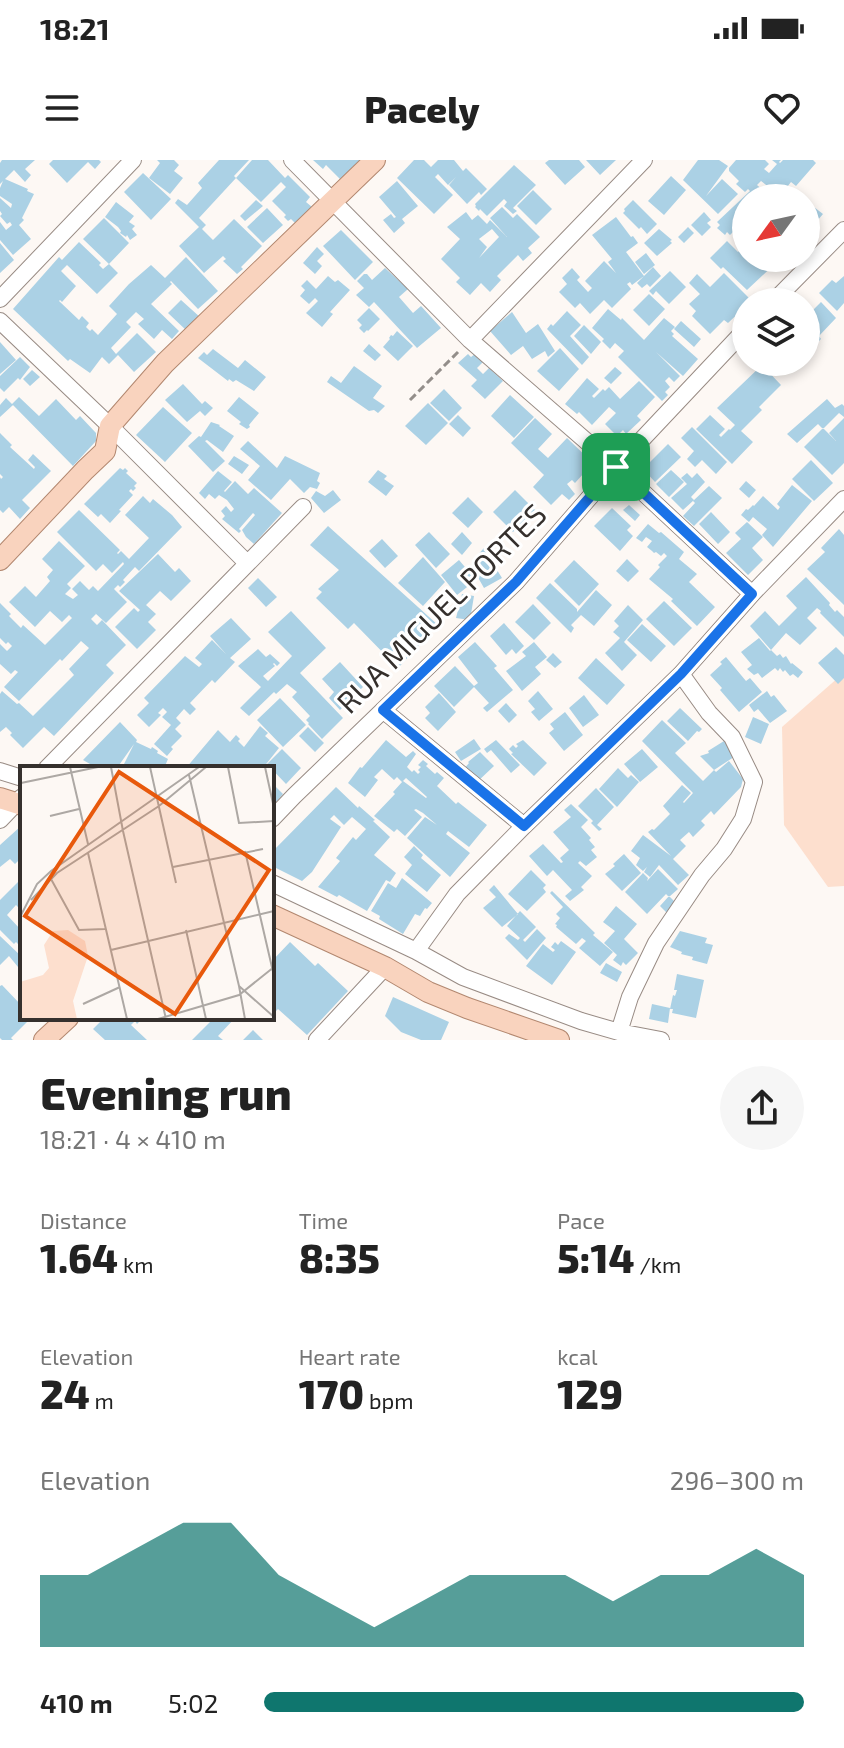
<!DOCTYPE html>
<html lang="en">
<head>
<meta charset="utf-8">
<style>
	:root { --surface:#fff; --page:#f6f6f6; --text:#222; --muted:#767676; --accent:#0f766e }
	body { margin:0; font-family:"Exo 2",sans-serif; background:var(--page); color:var(--text); height:100vh; display:flex; flex-direction:column; font-size:30px; white-space:nowrap }
	* { box-sizing:border-box; margin:0 }
	p { font-size:26px; color:var(--muted) }
	.icon { flex:none; width:44px; height:44px; fill:none; stroke:currentColor; stroke-width:2; stroke-linecap:round; stroke-linejoin:round }
	.map { position:relative; height:880px; overflow:hidden }
	.panel { display:flex; flex-direction:column; background:var(--surface); flex:1 }
	.panel>* { flex:none }
	.needle { width:52px; rotate:237deg }
	.controls { position:absolute; left:732px; top:24px; display:grid; gap:16px }
	.controls a { display:grid; place-items:center; width:88px; height:88px; border-radius:50%; background:var(--surface); box-shadow:0 4px 12px #0003; font-size:40px }
	.pin { position:absolute; display:grid; place-items:center; width:68px; height:68px; color:#fff; margin:-34px; border-radius:16px; box-shadow:0 4px 12px #0006 }
	.round { display:grid; place-items:center; flex:none; width:84px; height:84px; border-radius:42px; background:var(--page) }
	.headline { display:flex; align-items:center; justify-content:space-between; height:136px; padding:0 40px }
	h1 { font-size:44px; font-weight:800; line-height:60px }
	.stats { display:grid; grid-template-columns:repeat(3,1fr); gap:12px; height:136px; padding:8px 40px }
	.stats div { display:grid; align-content:center }
	.stats b { font-size:40px; font-weight:800 }
	.stats small { font-size:22px; font-weight:400 }
	.stats p { font-size:22px }
	.chart { height:224px; padding:16px 40px }
	.chart p { display:flex; justify-content:space-between }
	.chart svg { width:100%; height:144px; margin-top:8px; fill:var(--accent); opacity:.7 }
	ul { padding:0 40px; list-style:none; font-size:26px }
	li { display:grid; grid-template-columns:128px 96px 1fr; align-items:center; height:60px }
	li i { height:20px; border-radius:10px; background:var(--accent) }
	.status { display:flex; justify-content:space-between; align-items:center; height:56px; padding:0 40px; background:var(--surface); direction:ltr }
	.status svg { height:22px; fill:currentColor }
	header { display:flex; justify-content:space-between; align-items:center; height:104px; padding:0 40px; background:var(--surface); font-size:36px; font-weight:800 }
	.map>svg:first-child { display:block }
	.green { fill:#fddfce }
	.building { fill:#abd1e5; fill-rule:evenodd }
	.lines { fill:none; stroke-linecap:round; stroke-linejoin:round }
	.minor-casing { stroke:#988b84; stroke-width:18 }
	.major-casing { stroke:#b2876f; stroke-width:22 }
	.path { stroke:#938e8a; stroke-width:3; stroke-dasharray:8 4; stroke-linecap:butt }
	.minor { stroke:#fff; stroke-width:16 }
	.major { stroke:#f9d3be; stroke-width:20 }
	.route-casing { stroke:#fff; stroke-width:16 }
	.route { stroke:#1a73e8; stroke-width:10 }
	.labels { text-anchor:middle; stroke-width:6; stroke-linejoin:round; paint-order:stroke }
	.street-label { font-size:30px; fill:#35302d; stroke:#fff }
	.inset-road { fill:none; stroke:#ada8a4; stroke-width:2 }
	.view { fill:#e8590c; fill-opacity:0.15; stroke:#e8590c; stroke-width:4 }
	.inset-edge { fill:none; stroke:#35302d; stroke-width:4 }
</style>
</head>
<body>
<div class="status"><b>18:21</b><svg viewBox="0 0 49 12"><path d="M0 12V9h3v3zM5 12V6h3v6zM10 12V3h3v9zM15 12V0h3v12zM26 1h20v11H26zM47 4h2v5h-2z"/></svg></div>
<header><svg class="icon" aria-label="menu" viewBox="0 0 24 24"><path d="M4 6h16M4 12h16M4 18h16"/></svg>Pacely<svg class="icon" aria-label="heart" viewBox="0 0 24 24"><path d="M12 20l-8-8c-3-5 5-10 8-4 3-6 11-1 8 4z"/></svg></header>
<div class="map">
<svg width="844" height="880" viewBox="0 0 844 880">
	<rect width="100%" height="100%" fill="#fdf8f4"/>
	<!-- green -->
	<path class="green" d="M844,514V726L828,727L784,665L782,567L840,516Z"/>
	<!-- building -->
	<path class="building" d="M2,0H35L25,9L31,15L25,22L14,10L5,19L28,29L27,31L34,34L22,58L24,60L19,65L31,79L13,95L0,80V62L6,70L12,65L10,62L7,64L0,56L2,54L0,51V38L11,48L12,44L0,36V28L3,21L0,24V3Z
		M53,0H99L101,2L95,9L88,2L67,23L49,4Z
		M157,0H174L179,5L174,11L183,18L170,34L149,18L160,3Z
		M219,0H249L234,16L236,18L199,58L206,65L202,69L213,80L234,59L262,86L241,107L243,109L237,114L223,101L226,99L223,96L204,113L179,86L199,67L175,43L178,39L187,45L202,28L198,23Z
		M252,0H268L285,18L288,15L310,37L306,42L312,47L295,63L291,59L288,61L284,57L286,55L272,41L286,27L281,22L261,42L236,18Z
		M313,0H360L341,20L326,5L323,9Z
		M414,0H424L431,7L438,0H454L463,11L466,8L487,29L481,35L479,32L467,44L449,25L456,17L448,25L438,14L435,17L453,35L434,54L397,18Z
		M549,0H579L585,7L565,25L545,3Z
		M586,0H616L600,15Z
		M698,0H719L728,6L706,36L722,19L738,34L718,54L683,20Z
		M736,0H765L769,4L764,9L769,13L777,4L772,0H781L779,2L780,3L783,0H813L816,3L796,26L791,22L780,36L761,21L757,25L766,33L768,31L775,38H746V59L739,67L742,70L737,74L734,71L730,75L727,72L725,75L717,68L720,65L717,62L750,31L748,29L745,32L736,24L739,21L729,11V8Z
		M514,5L536,25L513,48L517,51L513,54L504,46L507,42L504,39L487,56L480,49L479,51L475,47L476,46L475,44Z
		M143,13L171,39L151,60L124,32Z
		M671,16L686,30L664,55L648,41Z
		M397,21L418,46L402,59L405,63L394,73L383,60L391,54L394,58L396,57L379,37Z
		M533,30L552,49L536,65L517,46Z
		M256,40L263,46L245,61L240,56Z
		M633,40L657,64L647,74L641,67L639,69L623,53L625,51L624,49Z
		M806,41L823,54L811,68L806,64Z
		M116,42L134,56L129,62L135,66L132,69L137,75L130,80L127,75L126,77L120,73L121,71L118,67L105,57Z
		M502,47L513,58L517,54L540,77L528,88L532,93L523,101L518,95L497,116L501,120L490,132L481,123L470,135L456,122L460,118L441,99L460,79L447,67L466,52L472,60L478,55L487,64L490,60L507,77L490,58ZM492,69L499,77L479,98L487,87L479,79Z
		M267,48L283,65L263,83L247,67Z
		M704,52L711,60L707,63L711,67L702,76L691,65Z
		M616,57L631,77L633,76L638,83L626,92L644,116L632,125L630,122L627,124L631,129L612,148L604,140L590,154L580,143L575,148L559,132L567,124L562,118L572,108L580,117L577,120L588,132L592,128L585,121L604,101L616,113L608,102L612,99L592,75Z
		M104,58L129,83L109,104L118,113L97,134L67,105L61,111L76,126L62,142L60,140L59,141L79,160L82,156L89,163L86,167L90,171L92,169L98,175L117,154L109,146L129,124L151,105L165,118L186,97L218,131L198,149L171,121L170,122L172,124L151,144L179,171L172,179L162,170L154,179L138,164L144,159L136,152L126,162L131,167L111,188L116,194L137,173L156,192L134,212L118,195L109,204L102,197L90,213L70,199L68,201L13,149L59,97L62,100L79,82L101,103L99,105L103,109L109,104L83,79Z
		M688,67L694,73L684,83L678,77Z
		M659,69L672,80L670,81L672,83L657,96L644,83Z
		M341,70L373,102L355,120L323,86Z
		M727,81L738,92L742,88L746,92V98H781L747,130L723,107L721,109L710,98Z
		M0,83L14,100L0,113Z
		M317,87L324,94L317,101L322,106L315,114L303,103Z
		M646,93L655,105L644,114L635,102Z
		M653,107L661,116L650,127L647,124L642,128L637,123Z
		M385,108L408,129L399,137L413,153L421,146L441,168L417,188L374,142L369,147L356,135L364,128L357,121L364,114H367L372,120Z
		M670,111L686,127L669,144L656,131L653,135L649,131Z
		M724,113L753,142H746V146L728,163L724,160L710,174L692,156L696,151L689,144L700,134L689,123L697,114L710,127Z
		M328,116L335,122L338,120L350,130L330,152L333,154L322,167L306,153L318,141L315,138L309,144L300,136L305,130L301,126L307,120L316,129Z
		M844,116V143L837,151L819,133L832,120L836,123Z
		M649,134L665,149L649,166L633,150Z
		M181,140L201,158L188,172L168,153Z
		M821,142L836,158L819,176L821,179L806,194V167L808,165L806,157Z
		M369,148L380,159L368,171L367,170L364,173L359,168L362,165L357,160Z
		M608,149L621,160L622,158L644,180L664,158L675,167L671,171L674,174L672,176L698,199L683,216L656,192L680,216L674,222L669,217L665,221L670,227L665,232L668,235L662,241L618,197L624,191L615,183L610,189L602,181L604,179L592,168Z
		M567,151L581,165L570,176L589,197L582,205L547,169L551,164L553,166Z
		M512,152L526,173L538,164L555,191L548,197L545,191L532,199L523,186L511,195L490,171Z
		M681,161L701,179L694,187L674,169Z
		M584,165L601,182L591,194L574,176Z
		M397,171L413,186L398,201L383,187L390,179L389,178L391,175L393,176Z
		M0,182L16,200L0,214Z
		M369,184L381,195L375,201L363,191Z
		M560,188L579,209L559,231L537,211Z
		M213,189L238,208L245,200L266,217L254,231L236,220L233,222L229,219L228,221L198,198L204,192L207,195Z
		M468,194L471,197L475,194L484,201L477,208L483,214L489,208L503,221L485,239L471,226L477,220L458,203Z
		M20,197L30,207L20,220L18,218L4,232L0,228V216Z
		M762,205L781,225L759,247L762,250L741,271L753,282L732,304L696,269L710,255L725,269L719,275L721,277L729,269L730,270L735,265L717,248Z
		M354,206L382,226L373,238L385,246L378,253L374,250L369,251L327,222L331,216L341,223Z
		M615,207L622,213L611,224L604,218Z
		M32,210L40,217L30,226L23,219Z
		M587,218L599,229L592,236L594,238L603,229L605,231L609,227L620,239L639,221L655,237L637,256L641,260L626,274L623,270L617,276L605,264L616,253L609,247L592,265L579,252L577,254L565,244Z
		M183,224L202,244L205,241L213,248L205,256L200,251L187,262L165,240Z
		M444,229L462,248L449,261L430,243Z
		M510,235L534,257L514,278L491,256Z
		M19,237L39,256L56,239L76,260L80,256L96,273V281L73,306L12,244Z
		M239,237L259,253L249,265L250,267L247,269L239,264L241,262L227,251Z
		M6,238L13,245L0,257V245Z
		M827,239L835,248L842,244L844,246V257L839,253L823,269L818,264L797,283L787,274Z
		M428,243L448,263L426,285L405,266Z
		M163,247L192,273L165,302L136,275Z
		M458,255L471,268L463,277L449,264Z
		M535,258L552,274L538,289L548,298L567,278L593,303L575,323L572,320L567,324L575,334L569,340L562,334L551,345L533,327L544,315L511,283Z
		M844,258V303L832,315L804,287L823,268L836,281L829,273Z
		M211,262L220,265L219,266L234,276L223,292L207,280L205,281L225,301L213,312L188,286L199,276L201,277Z
		M692,267L727,302L716,314L702,300L695,307L687,299L694,291L681,278Z
		M0,273L12,285L10,287L34,309L35,307L28,300L33,294L51,311L22,340L30,348L20,359L9,347L3,353L0,350V317L1,319L3,317L0,314Z
		M248,281L277,308L285,296L320,313L317,321L320,323L317,329L310,327L304,333L290,319L271,340L248,320L260,306L240,289Z
		M668,284L681,297L655,322L643,309Z
		M234,296L249,305L242,314L228,304Z
		M811,300L833,323L814,341L792,319Z
		M120,308L123,310L125,308L128,311L126,313L137,323L134,326L136,328L133,331L131,329L129,331L133,335L119,350L121,351L110,363L101,354L98,357L84,344Z
		M378,310L387,316L384,319L394,326L386,336L368,322Z
		M671,310L684,322L669,337L656,324Z
		M218,311L232,322L224,331L225,332L235,321L248,334L254,328L282,353L254,384L246,377L242,370L255,355L253,353L239,369L241,371L239,373L222,359L225,356L221,351L226,346L231,352L234,349L227,340L219,335L215,339L209,334L205,339L199,333Z
		M687,313L692,318L697,313L705,322L691,337L694,340L683,350L671,338L687,324L681,318Z
		M746,321L756,330L749,338L739,329Z
		M792,325L812,341L773,387L762,375L767,369L753,357L749,362L741,355L746,349L748,350L753,345L754,346L763,336L778,350L780,347L777,344Z
		M709,326L722,338L694,366L683,356L695,343L693,341Z
		M333,330L341,340L324,353L311,338L316,331L325,336Z
		M515,330L535,350L513,372L493,352Z
		M143,336L150,343L153,339L172,355L182,367L139,411L135,407L123,420L125,422L120,427L118,425L114,429L127,442L106,463L85,444L96,454L91,459L97,465L102,460L126,485L106,505L114,513L54,576L44,567L23,588L10,575L12,573L6,567L0,572V534L2,531L17,544L19,543L33,556L74,515L69,509L89,488L81,481L62,501L60,499L19,541L4,527L18,512L15,510L11,514L0,504V484L7,491L12,486L8,482L6,484L0,478V443L11,454L9,456L21,468L23,465L45,485L72,458L69,455L62,462L50,451L35,467L9,442L25,426L36,437L50,421L47,417L53,410L42,399L59,381L85,406L67,424L71,428L65,434L73,439L78,435L72,429L80,421L89,430L93,426L98,431L124,404L123,402L112,413L103,404L96,411L57,372L79,350L120,390L117,393L118,394L121,391L129,399L149,378L125,355Z
		M468,337L483,352L468,368L452,353Z
		M629,345L640,355L635,361L623,350Z
		M612,348L631,366L627,370L633,376L620,391L594,366Z
		M711,352L730,372L718,384L699,364Z
		M747,362L763,377L752,388L763,400L748,415L726,393L741,379L735,373Z
		M648,364L659,373L661,372L684,392L679,399L697,414L689,422L715,447L697,466L671,441L673,439L649,419L660,407L658,405L667,396L664,393L661,396L656,392L654,393L652,391L647,387L652,381L646,377L642,382L636,378Z
		M328,366L438,465L398,508L354,463L348,469L316,438L322,432L318,429L339,410L310,385Z
		M839,369L844,375V445L807,409L825,392L821,388Z
		M429,372L450,394L436,408L415,385Z
		M462,372L472,383L462,395L451,384Z
		M382,379L398,396L385,408L369,391Z
		M484,388L491,394L489,397L502,418L484,428L472,407L485,399L483,398L478,403L474,399Z
		M158,394L175,412L179,408L191,421L171,441L160,431L146,445L156,454L148,462L156,470L137,489L115,467L134,448L138,452L140,450L119,431Z
		M423,397L445,422L423,446L398,423Z
		M627,399L639,411L628,422L616,411Z
		M459,400L476,420L457,435L441,415Z
		M574,400L599,424L579,446L554,421Z
		M806,417L830,443L829,445L835,452L837,450L844,457V477L820,453L821,451L817,448L807,458L817,468L800,485L786,473L771,490L750,466L765,451L779,466L797,448L786,436Z
		M258,418L277,437L266,447L248,428Z
		M550,423L577,449V452L596,430L612,445L594,466L581,455L571,465L574,468L571,473L536,438Z
		M462,434L474,436L470,460L456,458Z
		M664,441L692,468L674,486L646,459Z
		M533,444L551,463L534,480L515,462Z
		M628,445L643,460L624,482L637,495L622,511L605,493L620,478L613,472L619,466L614,461Z
		M291,451L326,488L300,513L343,558L322,579L308,564L309,563L306,560L310,556L292,537L297,532L287,524L276,534L274,532L249,556L240,548L261,527L238,506L258,489L266,497L270,494L280,503L277,506L274,503L273,504L275,506L263,516L268,521L292,496L268,472Z
		M231,458L251,479L230,498L235,502L215,523L212,520L190,543L196,549L190,555L184,549L176,558L181,563L175,569L182,576L171,587L173,589L167,596L154,584L171,565L162,557L167,552L163,548L158,553L161,555L149,567L137,555L149,543L144,538L185,496L199,507L202,504L195,498L212,480L226,494L210,476Z
		M504,463L524,486L516,494L512,489L506,495L490,476Z
		M642,464L666,486L651,502L627,480Z
		M759,478L770,491L771,490L777,496L780,494L783,498L786,496L791,504L792,503L803,512L798,518L793,514L790,516L785,510L783,512L780,508L778,511L775,508L762,518L758,513L754,515L747,509L752,505L741,492Z
		M475,482L497,506L494,508L513,530L487,552L483,548L489,543L474,527L454,547L434,526L455,506L474,526L478,523L458,497Z
		M534,482L547,497L535,507L541,514L522,531L506,511L526,496L522,492Z
		M836,487L844,495V518L838,524L818,503Z
		M553,493L562,502L555,508L546,500Z
		M726,497L746,521L750,518L762,532L739,552L720,530L722,528L710,515L722,504L720,502Z
		M596,498L625,525L607,545L578,518Z
		M340,502L363,527L340,550L329,538L334,532L322,519Z
		M538,531L553,549L539,561L531,552L535,549L528,541Z
		M767,531L771,537L774,535L787,551L770,563L758,549L754,552L749,545Z
		M439,533L456,552L438,571L425,558L430,553L425,547Z
		M584,535L599,555L583,567L569,548Z
		M280,538L306,565L283,587L257,560Z
		M506,543L517,555L509,563L498,551Z
		M680,548L702,569L699,572L697,571L688,581L667,561Z
		M565,552L583,575L564,591L549,573L554,569L550,564Z
		M753,557L769,564L761,584L745,577Z
		M662,560L686,583L675,593L703,621L714,610L716,612L729,601L743,619L741,627L714,655L711,651L701,661L705,665L693,677L689,672L680,680L686,686L673,699L689,715L678,725L659,705L650,717L644,712L647,707L643,711L636,705L640,698L631,691L643,675L671,696L648,672L652,669L654,670L670,654L663,646L682,625L691,633L683,642L684,643L693,633L642,581Z
		M120,562L137,580L136,582L151,589L152,587L158,591L157,593L168,599L165,606L168,608H122L134,584L117,608H97L83,600Z
		M260,566L268,573L265,576L279,588L263,608H186L218,570L230,582L236,575L240,579L238,581L244,587Z
		M308,567L324,583L315,592L299,576Z
		M474,579L481,589L461,601L455,592Z
		M386,580L406,597L413,591L416,594L407,607L412,612L414,610L418,614L420,612L418,610L421,607L418,605L423,600L428,604L426,606L435,614L437,612L444,618L437,626L456,644L458,642L487,665L469,687L448,671L446,674L470,693L450,717L407,678L425,657L437,665L423,653L416,649L414,650L422,657L405,676L397,669L394,672L374,656L395,634L393,632L403,621L426,638L427,637L406,618L402,622L397,617L394,620L382,609L374,617L378,620L365,637L348,623L360,607L362,608Z
		M496,580L520,605L511,613L491,590L487,593L484,589Z
		M523,580L547,603L534,616L511,594L513,593L509,589L513,585L516,588L518,586L516,584Z
		M724,581L737,595L714,610L700,596L709,593L708,591Z
		M282,589L301,608L286,624L267,604Z
		M642,589L658,607L640,622L624,604Z
		M480,592L494,606L476,623L463,610L469,603L468,602Z
		M618,608L628,618L631,615L639,622L617,647L599,629Z
		M272,623L283,634L272,647Z
		M336,627L358,648L359,646L375,660L373,661L390,677L374,695L396,713L390,722L386,720L367,751L339,735L337,737L318,727L340,701L336,698L353,677L356,680L366,669L352,657L344,665L334,655L330,659L341,667L312,712L302,721L272,706V692Z
		M596,628L614,647L597,665L602,669L599,671L591,663L593,661L578,646Z
		M571,644L588,660L581,667L591,678L589,680L595,687L591,690L597,697L586,706L580,701L578,703L592,716L581,727L584,730L570,741L565,736L572,730L553,710L547,716L529,696L543,684L561,703L563,702L560,698L569,690L553,672L571,657L564,650Z
		M21,666L22,697L15,704L10,699L0,707V685Z
		M414,686L423,695L421,698L441,715L427,732L405,714L412,705L404,697Z
		M624,694L641,713L622,731L605,714L615,706L613,704Z
		M658,709L678,729L669,737L666,734L647,754L625,732L643,713L648,718L647,721Z
		M531,710L546,725L543,728L546,732L527,751L508,734Z
		M22,718V751L16,745L7,755L22,771V788L16,782L14,784L0,770V740Z
		M402,718L432,743L427,749L425,748L420,756L415,754L403,774L379,759L380,756L371,751L388,723L396,728Z
		M494,725L518,754L502,767L483,748L496,737L489,730Z
		M552,731L595,773L593,775L613,792L600,806L579,788L586,781L582,778L576,784L556,767L557,765L555,764L560,758L556,754L563,747L550,733Z
		M669,736L677,744L667,753L660,746Z
		M616,746L637,764L624,779L638,793L626,805L623,802L621,806L613,800L617,795L604,783L615,771L603,762Z
		M520,751L536,767L523,780L525,782L537,769L546,778L527,800L505,778L509,774L518,780L520,778L507,766Z
		M680,771L707,778L705,783L713,785L707,804L692,800L693,797L681,794L682,792L670,787Z
		M0,776L22,797V804L18,807L9,796L0,805Z
		M561,781L576,792L552,825L526,806L543,784L553,792L555,790L551,787L555,782L558,785Z
		M290,782L315,806L318,803L348,831L307,875L278,849L272,855V801Z
		M606,803L622,812L617,822L600,813Z
		M677,814L704,820L696,858L672,853L673,849H670L673,835L675,836L677,830H674Z
		M2,825L22,846V858H31L11,878L13,880H2L0,878V826Z
		M393,837L449,862L441,880H421L401,872L385,856Z
		M652,844L670,848L668,863L649,859Z
		M104,858H138L139,862L137,864L135,861L131,865L147,880H105L93,869Z
		M214,858H235L218,876L223,880H192Z
		M253,870L263,880H243Z"/>
	<g class="lines">
		<defs>
			<path id="minor" d="M292,0L470,180L616,307L752,434
				M0,139L133,0
				M773,142L844,70
				M0,161L110,266L247,403
				M470,180L644,0
				M383,550L524,666
				M47,608L303,347
				M0,611L22,618
				M272,659L294,636L516,422L616,307L746,169
				M0,660L22,637
				M272,723L416,791L463,817L581,861L619,872L661,880
				M416,791L457,734L524,666L681,514L752,434L844,339
				M619,872L630,837L656,783L702,715L724,689L743,659L754,622L732,577L709,553L681,514
				M317,880L385,807"/>
			<path id="major" d="M0,400L85,310L105,291L110,266L165,203L375,0
				M0,638L22,645
				M272,755L385,807L428,832L467,848L559,880
				M44,880L68,858"/>
		</defs>
		<!-- minor casing -->
		<use href="#minor" class="minor-casing"/>
		<!-- major casing -->
		<use href="#major" class="major-casing"/>
		<!-- path -->
		<path class="path" d="M410,240L458,192"/>
		<!-- minor -->
		<use href="#minor" class="minor"/>
		<!-- major -->
		<use href="#major" class="major"/>
	</g>
	<g class="lines">
		<defs>
			<path id="route" d="M616,307L752,434L681,514L524,666L383,550L516,422Z"/>
		</defs>
		<!-- route casing -->
		<use href="#route" class="route-casing"/>
		<!-- route -->
		<use href="#route" class="route"/>
	</g>
	<g class="labels">
		<!-- street labels -->
		<g class="street-label">
			<text transform="translate(442 449) rotate(-45)" y="10">RUA MIGUEL PORTES</text>
		</g>
	</g>
	<!-- overview -->
	<g transform="translate(20 606)">
		<rect width="254" height="254" fill="#fdf8f4"/>
		<path d="M48,164L65,175L68,190L53,235L57,253H0V216L23,209L29,202L24,179L33,165Z" fill="#fddfce"/>
		<path class="inset-road" d="M50,1L68,78M91,1L103,65M130,1L156,117M208,1L219,57L254,55M245,1L254,42M169,9L219,220L254,251M1,17L78,1M30,50L59,43M103,65L146,253M225,85L254,210M68,87L107,253M153,101L243,83M31,113L59,164L85,163M11,134L37,107L139,40L186,1M0,151L17,118L31,105L179,1M166,164L186,253M91,184L254,145M219,220L225,253M63,238L100,221M138,253L219,229L254,201"/>
		<path class="view" d="M99,6L249,104L155,248L5,150Z"/>
		<rect width="254" height="254" class="inset-edge"/>
	</g>
</svg>
<div class="controls">
<a><svg class="needle" viewBox="-14 -14 28 28"><path d="M0-13l5 13h-10z" fill="#e53935"/><path d="M0 13l5-13h-10z" fill="#767676"/></svg></a>
<a><svg class="icon" aria-label="layers" viewBox="0 0 24 24"><path d="M12 4l9 5-9 5-9-5zM3 14l9 5 9-5"/></svg></a>
</div>
<div class="pin" style="left:616px;top:307px;background:#1e9e55"><svg class="icon" aria-label="arrive" viewBox="0 0 24 24"><path d="M6 21V4h12l-3 4 3 4H6"/></svg></div>
</div>
<section class="panel">
<div class="headline"><div><h1>Evening run</h1><p>18:21 · 4 × 410 m</p></div><a class="round"><svg class="icon" aria-label="share" viewBox="0 0 24 24"><path d="M12 15V3M7 8l5-5 5 5M5 13v7h14v-7"/></svg></a></div>
<div class="stats">
<div><p>Distance</p><b>1.64<small> km</small></b></div>
<div><p>Time</p><b>8:35</b></div>
<div><p>Pace</p><b>5:14<small> /km</small></b></div>
</div>
<div class="stats">
<div><p>Elevation</p><b>24<small> m</small></b></div>
<div><p>Heart rate</p><b>170<small> bpm</small></b></div>
<div><p>kcal</p><b>129</b></div>
</div>
<div class="chart"><p><span>Elevation</span>296–300 m</p>
<svg viewBox="0 0 160 44" preserveAspectRatio="none"><path d="M0 44V22L10 22L20 14L30 6L40 6L50 22L60 30L70 38L80 30L90 22L100 22L110 22L120 30L130 22L140 22L150 14L160 22V44z"/></svg>
</div>
<ul>
<li><b>410 m</b>5:02<i style="width:100%"></i></li>
</ul>
</section>
</body>
</html>
